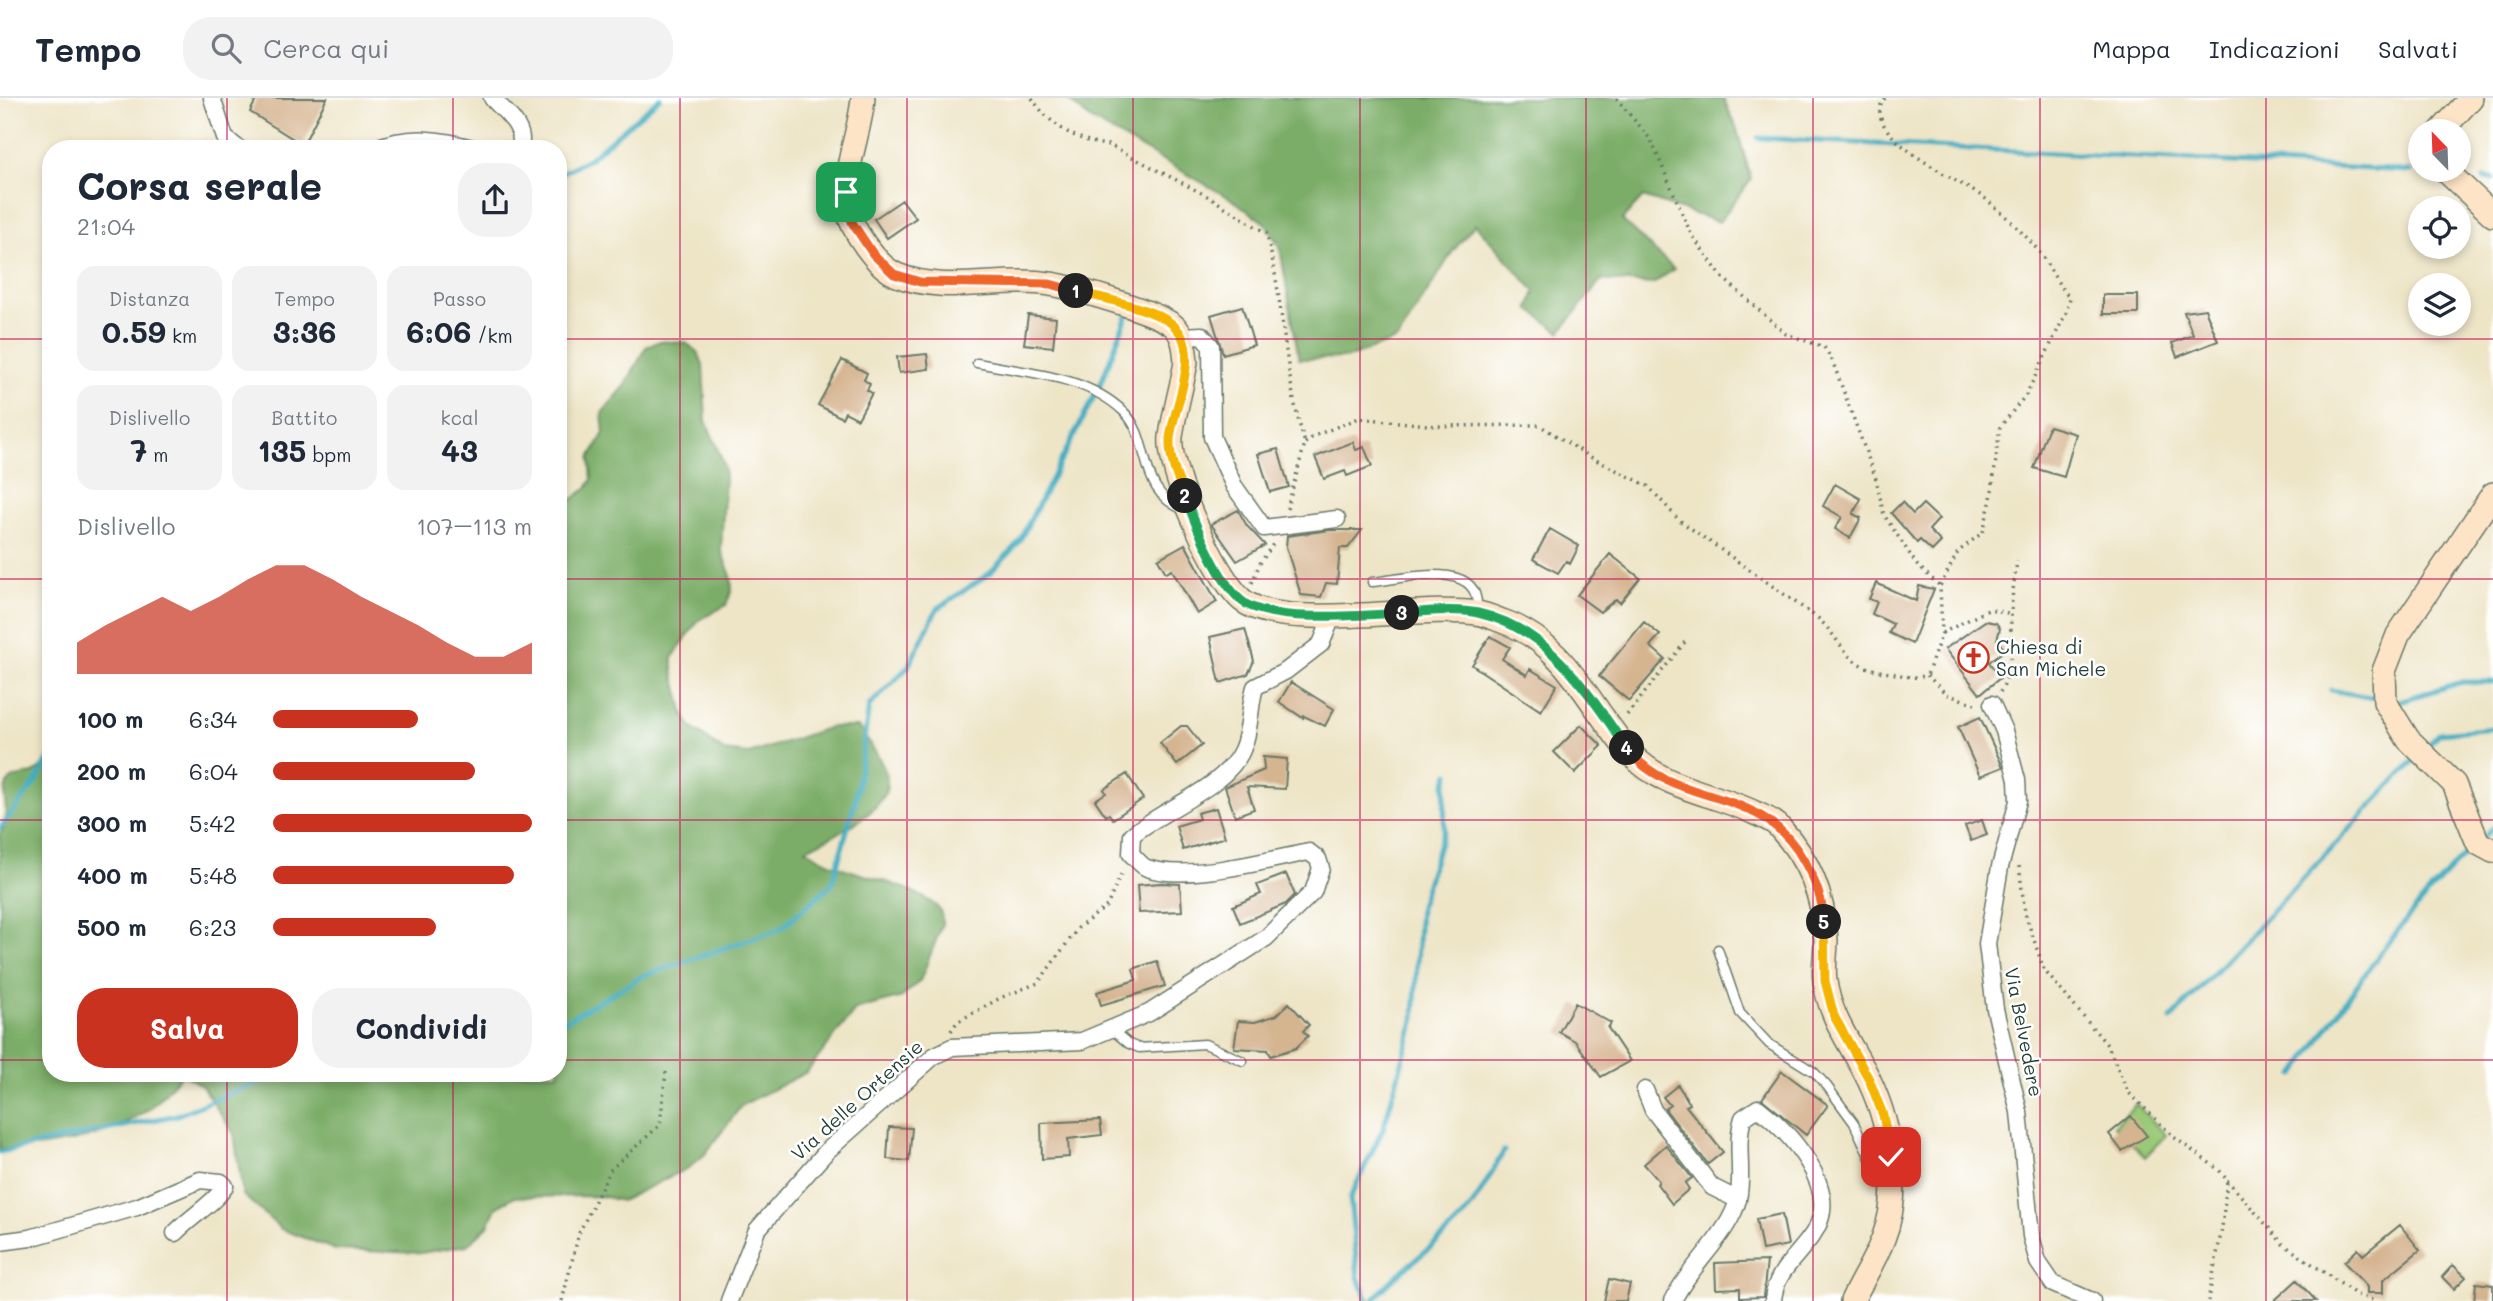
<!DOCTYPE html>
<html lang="it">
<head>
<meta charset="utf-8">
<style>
	:root { --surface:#fff; --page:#f2f2f3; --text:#1f2937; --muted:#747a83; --line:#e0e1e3; --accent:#c8321e }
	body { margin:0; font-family:Mali,sans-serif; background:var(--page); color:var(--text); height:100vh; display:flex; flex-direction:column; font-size:26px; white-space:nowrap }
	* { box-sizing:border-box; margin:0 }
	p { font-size:23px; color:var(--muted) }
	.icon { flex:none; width:38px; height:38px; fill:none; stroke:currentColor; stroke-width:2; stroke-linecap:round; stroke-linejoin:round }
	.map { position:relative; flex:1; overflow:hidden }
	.panel { position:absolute; left:42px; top:42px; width:525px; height:942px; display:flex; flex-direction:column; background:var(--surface); border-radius:28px; box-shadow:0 4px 10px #0003 }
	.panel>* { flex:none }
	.needle { width:46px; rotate:337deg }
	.fabs { position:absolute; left:2408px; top:21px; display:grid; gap:14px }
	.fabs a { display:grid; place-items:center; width:63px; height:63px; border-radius:50%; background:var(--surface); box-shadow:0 4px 10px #0003; font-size:35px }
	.pin { position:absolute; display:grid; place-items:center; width:60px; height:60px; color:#fff; margin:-30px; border-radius:14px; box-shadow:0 4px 10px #0006 }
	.km { position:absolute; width:35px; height:35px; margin:-18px; border-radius:50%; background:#222; color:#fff; font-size:19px; line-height:35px; text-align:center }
	.round { display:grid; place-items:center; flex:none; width:74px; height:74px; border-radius:28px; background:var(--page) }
	.summary { display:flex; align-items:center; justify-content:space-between; height:119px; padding:0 35px }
	h1 { font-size:38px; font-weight:700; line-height:52px }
	.figures { display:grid; grid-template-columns:repeat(3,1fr); gap:10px; height:119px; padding:7px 35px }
	.figures div { display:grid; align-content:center; border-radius:18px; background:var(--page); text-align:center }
	.figures b { font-size:30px; font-weight:700 }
	.figures small { font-size:19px; font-weight:400 }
	.figures p { font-size:19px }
	.chart { height:196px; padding:14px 35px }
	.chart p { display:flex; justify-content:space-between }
	.chart svg { width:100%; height:126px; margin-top:7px; fill:var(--accent); opacity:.7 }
	.cta { display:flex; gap:14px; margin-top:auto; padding:14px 35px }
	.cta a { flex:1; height:80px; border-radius:28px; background:var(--accent); color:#fff; font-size:28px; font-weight:700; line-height:80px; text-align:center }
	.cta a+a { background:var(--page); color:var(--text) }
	ul { padding:0 35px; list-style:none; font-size:23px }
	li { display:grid; grid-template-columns:112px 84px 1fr; align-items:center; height:52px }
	li i { height:18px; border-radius:9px; background:var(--accent) }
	header { display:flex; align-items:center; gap:42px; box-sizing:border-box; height:98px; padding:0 35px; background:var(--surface); border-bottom:2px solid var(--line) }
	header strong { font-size:33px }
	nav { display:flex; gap:38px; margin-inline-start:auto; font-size:24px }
	.search { width:490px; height:63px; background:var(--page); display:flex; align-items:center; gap:18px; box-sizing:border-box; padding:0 24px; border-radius:28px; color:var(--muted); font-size:26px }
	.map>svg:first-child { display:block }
	.green { fill:#9ac977; stroke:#5c8356; stroke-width:2 }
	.forest { fill:#7bad68; stroke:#4d754e; stroke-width:2 }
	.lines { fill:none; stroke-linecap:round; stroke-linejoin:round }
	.stream { stroke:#42adc2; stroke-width:5 }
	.building { fill:#d5b490 }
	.lane-casing { stroke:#677867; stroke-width:11 }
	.street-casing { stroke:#677867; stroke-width:19 }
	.secondary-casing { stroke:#677867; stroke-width:26 }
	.path { stroke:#677867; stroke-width:3.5; stroke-dasharray:2 5; stroke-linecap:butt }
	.lane { stroke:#fff; stroke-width:8 }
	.street { stroke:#fff; stroke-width:16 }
	.secondary { stroke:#fee4c6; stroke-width:23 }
	.split-1-casing { stroke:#fff; stroke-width:14 }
	.split-2-casing { stroke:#fff; stroke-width:14 }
	.split-3-casing { stroke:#fff; stroke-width:14 }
	.split-4-casing { stroke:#fff; stroke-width:14 }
	.split-5-casing { stroke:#fff; stroke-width:14 }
	.split-6-casing { stroke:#fff; stroke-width:14 }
	.split-1 { stroke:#f0652b; stroke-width:9 }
	.split-2 { stroke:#f5b400; stroke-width:9 }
	.split-3 { stroke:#22a559; stroke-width:9 }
	.split-4 { stroke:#22a559; stroke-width:9 }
	.split-5 { stroke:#f0652b; stroke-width:9 }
	.split-6 { stroke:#f5b400; stroke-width:9 }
	.grid { fill:none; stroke:#c2185b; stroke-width:2; stroke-opacity:0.55 }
	.labels { text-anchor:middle; stroke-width:5; stroke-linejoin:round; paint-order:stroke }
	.poi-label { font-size:19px; fill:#1f3d34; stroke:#fff; text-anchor:start }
	.street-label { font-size:19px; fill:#1f3d34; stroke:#fff }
</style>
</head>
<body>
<header>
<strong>Tempo</strong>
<div class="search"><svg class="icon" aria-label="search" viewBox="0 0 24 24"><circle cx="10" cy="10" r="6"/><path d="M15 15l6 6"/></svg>Cerca qui</div>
<nav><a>Mappa</a><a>Indicazioni</a><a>Salvati</a></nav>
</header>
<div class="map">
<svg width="2493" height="1203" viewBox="0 0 2493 1203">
	<rect width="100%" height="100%" fill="#fff"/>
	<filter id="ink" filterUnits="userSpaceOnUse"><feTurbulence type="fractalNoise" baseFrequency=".0143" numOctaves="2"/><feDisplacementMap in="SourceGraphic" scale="14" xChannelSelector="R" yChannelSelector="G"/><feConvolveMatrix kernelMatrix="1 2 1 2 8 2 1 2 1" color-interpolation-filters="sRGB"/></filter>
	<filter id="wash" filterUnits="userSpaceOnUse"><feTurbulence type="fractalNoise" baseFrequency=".00686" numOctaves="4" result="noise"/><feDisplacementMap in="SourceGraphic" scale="28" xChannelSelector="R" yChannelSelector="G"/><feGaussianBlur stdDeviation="1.57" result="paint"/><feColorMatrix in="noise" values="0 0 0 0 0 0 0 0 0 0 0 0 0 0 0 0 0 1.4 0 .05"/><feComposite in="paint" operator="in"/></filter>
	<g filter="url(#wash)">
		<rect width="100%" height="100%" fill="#eee5c7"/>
		<!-- green -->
		<path class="green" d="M2136,1006L2166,1037L2145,1059L2114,1028Z"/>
		<!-- forest -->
		<path class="forest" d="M1066,0H1723L1736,28L1751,81L1719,124L1643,99L1622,122L1674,171L1653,186L1601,182L1560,234L1529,211L1535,193L1475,126L1453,153L1398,241L1347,260L1299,261L1280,150L1266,126L1233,102L1090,21Z
			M660,243L686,245L698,254L703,267L706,323L723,364L725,378L721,452L731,478L732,492L726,507L698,523L673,559V572L684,617L691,629L724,653L749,656L831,629H858C868,644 886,665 887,683C890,714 828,740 806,751C844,780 899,778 936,808C942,813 942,820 942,827L920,883L902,899L855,912L807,974L742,1007L705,1056L690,1069L621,1103L602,1098L513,1099L496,1110L488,1128L467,1147L421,1155L336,1152L281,1131L243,1097L234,1036L202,988L182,976C171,987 162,1001 149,1011C107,1041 50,1050 0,1051V735C13,721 0,702 7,686C14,676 24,679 33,675C39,673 45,665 51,661V975H558V412L587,390L592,382L590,360L604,335L602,315L625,288L646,249Z"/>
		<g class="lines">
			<!-- stream -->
			<path class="stream" d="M1758,40L2410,73
				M558,77L590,60L660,0
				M2484,80L2493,81
				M2331,592L2380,601
				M2393,605L2462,584H2493
				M2424,651L2440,635L2493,630
				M0,730L35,685L51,657
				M2483,739L2493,730
				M2171,921L2418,658
				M558,927L643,878L780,831L832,786L856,700L869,608L908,569L937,511L990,475L1019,444L1101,285L1128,215
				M2295,977C2352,895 2400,818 2474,748
				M0,1054L177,1017L281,975
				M1368,1203L1358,1179L1350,1100L1383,1031L1414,923L1420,808L1444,732L1445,687L1449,676
				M1373,1203C1399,1170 1436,1149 1464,1118C1480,1100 1491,1074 1504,1053"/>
		</g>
		<g id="blocks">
			<!-- building -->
			<path class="building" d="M257,0H327L303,47L250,14Z
				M902,102L916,120L887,140L874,121Z
				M2103,197H2138V216H2103Z
				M1242,208L1254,247L1223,256L1211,217Z
				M2205,211L2218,243L2177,259L2172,245L2193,237L2184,214Z
				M1028,217L1056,220L1053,249L1024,246Z
				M927,256L929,271L899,275L897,259Z
				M842,262L867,275L864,282L870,286L867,292L872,295L858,321L845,314L842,320L818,307Z
				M2049,328L2076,336L2064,379L2034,370Z
				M1353,344L1356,352L1364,349L1372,368L1347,378L1345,373L1324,381L1315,359Z
				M1278,351L1289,389L1270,394L1258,356Z
				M1835,386L1861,401L1853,416L1861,420L1850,440L1835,431L1842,419L1823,408Z
				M1902,404L1913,416L1923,406L1939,421L1929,432L1941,444L1932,453L1920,442L1917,445L1891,415Z
				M1238,412L1247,428L1265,447L1237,463L1211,426Z
				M1550,431L1579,448L1570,466L1566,463L1558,475L1533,461Z
				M1330,432H1362L1348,450H1340L1337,486L1326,485L1321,499L1301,497L1286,449L1287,438Z
				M1185,446L1217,504L1197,516L1172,472L1166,475L1158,461Z
				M1610,456L1640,480L1620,505L1616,501L1600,514L1577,497Z
				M1876,485L1916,503L1919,488L1934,491L1912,546L1889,535L1893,526L1872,516L1877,504L1869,501Z
				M1985,523L1996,525L2000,530L1997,542L2005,552L1989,564L2000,580L1980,596L1945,551Z
				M1644,524L1660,537L1650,548L1665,561L1629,603L1599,578Z
				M1245,531L1254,563L1248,576L1220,585L1210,539Z
				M1490,538L1510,549L1502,561L1527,577L1530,571L1557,587L1541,613L1472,567Z
				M1291,584L1334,611L1325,628L1304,618L1303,620L1279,604Z
				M1980,619L2003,669L1980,678L1958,629Z
				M1581,627L1602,648L1575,675L1554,654Z
				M1181,628H1187L1202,647L1177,667L1160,645Z
				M1263,659L1287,661L1285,691L1247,689L1254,711L1235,718L1225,689L1264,672Z
				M1127,676L1143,701L1113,721L1109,716L1106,718L1095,702L1106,695L1104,691Z
				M1216,710L1225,739L1183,752L1176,728L1199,721L1197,715Z
				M1982,722L1987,737L1971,743L1965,728Z
				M1286,776L1295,797L1286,806L1240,825L1233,808L1261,796L1257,787Z
				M1161,785L1180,786L1182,813L1139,815L1137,787Z
				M1157,863L1165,888L1101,907L1097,894L1136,882L1133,871Z
				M1289,905L1309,927L1303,933L1308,938L1296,950L1271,958L1268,952L1234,950L1238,923L1255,924L1277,917Z
				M1575,905L1611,925L1608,930L1630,963L1601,979L1575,943L1559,934Z
				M1782,973L1828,1007L1806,1037L1762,1001Z
				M1678,987L1690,1006L1686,1008L1723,1054L1708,1066L1665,1011L1670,1007L1663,999Z
				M2131,1018L2147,1038L2122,1053L2109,1036Z
				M1100,1022L1102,1037L1068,1041L1069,1059L1042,1061L1041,1025Z
				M889,1029L912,1030L909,1063L887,1061Z
				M1666,1047L1692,1080L1685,1085L1689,1091L1672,1106L1657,1086L1659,1083L1644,1066Z
				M1782,1116L1788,1147L1762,1152L1756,1121Z
				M2400,1127L2420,1152L2383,1182V1195H2367V1189L2344,1164L2358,1151L2363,1157Z
				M1767,1163L1763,1199L1740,1200V1190L1716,1191L1715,1165Z
				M2453,1167L2466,1179L2454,1191L2442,1179Z
				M1609,1181L1630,1186L1626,1203H1604Z
				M2297,1182L2316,1203H2274Z
				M2476,1185L2493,1187V1203H2474Z"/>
		</g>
	</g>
	<g filter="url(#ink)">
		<use href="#blocks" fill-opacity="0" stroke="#677867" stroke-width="2"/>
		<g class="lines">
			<defs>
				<path id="lane" d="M977,265C1027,275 1086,277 1124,314C1153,342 1136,395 1185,412
					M1372,484C1404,481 1481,459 1477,512
					M1718,851L1740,915L1769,946L1814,974L1827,988L1854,1025L1875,1071L1880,1077L1891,1080
					M1111,931L1129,946L1139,950L1205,946L1243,963"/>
				<path id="street" d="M212,0L225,40L239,51
					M492,0C505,14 528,31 519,51
					M374,51C409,36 441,41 476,51
					M1181,238L1202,237L1211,248L1212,339L1234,388L1264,430L1337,421
					M1992,606L2004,633L2017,682L2018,703L2000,769L1987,846L1995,911L2019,1014L2031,1138L2038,1164L2053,1186L2092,1203
					M1645,992L1653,1012L1712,1089L1738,1102
					M0,1144L30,1140L137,1109L200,1082L221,1084L225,1088C218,1102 188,1121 175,1135
					M729,1203L757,1132L827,1053L934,958L952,949L1082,943L1149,915L1266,840L1313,794L1321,770L1318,761L1309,754C1268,762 1186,784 1147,770C1141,768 1136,760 1131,756L1132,737C1163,711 1226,689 1242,652C1251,632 1249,609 1255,589L1286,573L1321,546L1332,519
					M1673,1203C1688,1169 1730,1136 1738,1101C1744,1075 1735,1047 1743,1020L1758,1010C1789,1033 1840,1089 1816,1131C1801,1157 1775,1171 1773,1203"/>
				<path id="secondary" d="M863,0C861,31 840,83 847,110C852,132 876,168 897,177C945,197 1001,178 1050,186C1072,189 1162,215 1175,229C1184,238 1185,252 1186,264C1182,289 1174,314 1171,339C1167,373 1216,480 1242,502C1282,535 1422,506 1476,515C1485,516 1494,520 1502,523C1567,545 1589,609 1631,656C1663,691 1714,695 1755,715C1763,719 1773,722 1779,729C1809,761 1824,798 1826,842C1826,855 1823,870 1825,883C1829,916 1849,944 1864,972C1889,1019 1904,1089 1883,1141C1875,1162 1862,1182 1852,1203
					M2441,33L2471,0
					M2445,72L2493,117
					M2493,396L2398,537L2384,573L2385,604L2408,641L2454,686L2478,745L2493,753"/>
			</defs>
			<!-- lane casing -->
			<use href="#lane" class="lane-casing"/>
			<!-- street casing -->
			<use href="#street" class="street-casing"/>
			<!-- secondary casing -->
			<use href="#secondary" class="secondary-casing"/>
			<!-- path -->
			<path class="path" d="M1032,0C1049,27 1077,44 1109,47L1211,100L1266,135C1285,204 1283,277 1305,345
				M1616,0L1651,42L1691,136L1722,179L1786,236L1824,249L1832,262L1876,381L1884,417L1917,467L1940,488
				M1885,0C1855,37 1966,85 1987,102C2002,114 2017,129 2030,143C2046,159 2054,183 2070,200L2066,215L2026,297L2000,329L1991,401L1983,434L1958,454L1940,488L1942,535L1927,577
				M1305,345L1314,338L1359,320L1437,328L1539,327L1594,361L1648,388L1679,422L1819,521C1850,552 1841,567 1890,575C1905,577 1912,582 1927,577
				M1287,411L1305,345
				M1252,485L1259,467L1275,443
				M1942,535L1990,511L2011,516
				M1927,577L1946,596L1975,606
				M2000,594C2015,570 2010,540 2011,513C2012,496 2015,479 2017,463
				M1627,617L1685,544
				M2019,768L2025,815L2044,872L2108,948L2128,994L2175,1040L2219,1072L2227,1082L2222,1130L2208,1203
				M951,933L957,924L1000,900L1038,885L1078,830L1107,808L1123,772
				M2227,1082L2283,1146L2357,1197L2375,1203
				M562,1203L579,1135L611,1071L660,1027L666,973"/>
			<!-- lane -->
			<use href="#lane" class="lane"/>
			<!-- street -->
			<use href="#street" class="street"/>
			<!-- secondary -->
			<use href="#secondary" class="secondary"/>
		</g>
	</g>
	<g class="lines" filter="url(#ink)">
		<defs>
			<path id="split-1" d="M846,94V108L853,126L873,156L894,176L920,184L1050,186L1076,193"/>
			<path id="split-2" d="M1076,193C1103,201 1145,208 1168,223C1207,248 1173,308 1170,341C1169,361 1177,380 1185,398"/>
			<path id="split-3" d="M1185,398C1195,426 1221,491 1246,506C1279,525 1364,517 1402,515"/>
			<path id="split-4" d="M1402,515C1426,514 1454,510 1478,515C1550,531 1587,594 1627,650"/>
			<path id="split-5" d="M1627,650C1671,711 1761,683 1804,763C1815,782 1823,802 1824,824"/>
			<path id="split-6" d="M1824,824L1825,883L1834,918L1869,981L1883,1017L1891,1059"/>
		</defs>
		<!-- split-1 casing -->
		<use href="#split-1" class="split-1-casing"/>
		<!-- split-2 casing -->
		<use href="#split-2" class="split-2-casing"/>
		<!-- split-3 casing -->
		<use href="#split-3" class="split-3-casing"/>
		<!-- split-4 casing -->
		<use href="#split-4" class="split-4-casing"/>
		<!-- split-5 casing -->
		<use href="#split-5" class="split-5-casing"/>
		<!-- split-6 casing -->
		<use href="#split-6" class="split-6-casing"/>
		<!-- split-1 -->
		<use href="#split-1" class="split-1"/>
		<!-- split-2 -->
		<use href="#split-2" class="split-2"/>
		<!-- split-3 -->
		<use href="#split-3" class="split-3"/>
		<!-- split-4 -->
		<use href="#split-4" class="split-4"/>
		<!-- split-5 -->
		<use href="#split-5" class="split-5"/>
		<!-- split-6 -->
		<use href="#split-6" class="split-6"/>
	</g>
	<!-- grid -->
	<path class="grid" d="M227,0V51M453,0V51M680,0V1203M907,0V1203M1133,0V1203M1360,0V1203M1586,0V1203M1813,0V1203M2040,0V1203M2266,0V1203M0,241H51M558,241H2493M0,481H51M558,481H2493M0,722H51M558,722H2493M0,962H51M558,962H2493M227,975V1203M453,975V1203"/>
	<!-- icons -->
	<defs>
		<symbol id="church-ring" viewBox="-11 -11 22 22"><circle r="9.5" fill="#fff" stroke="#c8321e" stroke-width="1.5"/><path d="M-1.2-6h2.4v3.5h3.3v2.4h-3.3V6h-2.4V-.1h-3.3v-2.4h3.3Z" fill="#c8321e"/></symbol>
	</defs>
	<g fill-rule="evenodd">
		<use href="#church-ring" x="1956" y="542" width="35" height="35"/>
	</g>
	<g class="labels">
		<!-- poi labels -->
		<g class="poi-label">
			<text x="1996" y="556">Chiesa di<tspan x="1996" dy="22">San Michele</tspan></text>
		</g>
		<!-- street labels -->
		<g class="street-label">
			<text transform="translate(2024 934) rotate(79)" y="7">Via Belvedere</text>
			<text transform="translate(857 1002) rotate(-42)" y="7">Via delle Ortensie</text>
		</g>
	</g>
</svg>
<div class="fabs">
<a><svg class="needle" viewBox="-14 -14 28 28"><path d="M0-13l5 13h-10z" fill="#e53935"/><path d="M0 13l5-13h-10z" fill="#747a83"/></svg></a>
<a><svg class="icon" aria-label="locate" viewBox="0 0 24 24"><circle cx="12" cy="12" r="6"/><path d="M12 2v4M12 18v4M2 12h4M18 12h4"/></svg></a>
<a><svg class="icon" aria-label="layers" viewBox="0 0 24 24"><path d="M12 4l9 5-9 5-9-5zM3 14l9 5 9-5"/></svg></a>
</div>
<div class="pin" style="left:846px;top:94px;background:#1e9e55"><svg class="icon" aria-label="arrive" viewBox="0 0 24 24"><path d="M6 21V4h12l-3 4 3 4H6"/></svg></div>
<div class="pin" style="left:1891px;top:1059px;background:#d93025"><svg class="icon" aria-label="check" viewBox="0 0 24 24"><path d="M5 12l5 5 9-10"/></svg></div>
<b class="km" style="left:1076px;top:193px">1</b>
<b class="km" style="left:1185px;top:398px">2</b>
<b class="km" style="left:1402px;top:515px">3</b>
<b class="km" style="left:1627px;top:650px">4</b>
<b class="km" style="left:1824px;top:824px">5</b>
<section class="panel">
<div class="summary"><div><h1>Corsa serale</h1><p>21:04</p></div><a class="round"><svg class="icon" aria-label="share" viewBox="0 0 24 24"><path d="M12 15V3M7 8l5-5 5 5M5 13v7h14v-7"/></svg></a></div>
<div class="figures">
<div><p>Distanza</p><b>0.59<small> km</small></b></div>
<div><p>Tempo</p><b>3:36</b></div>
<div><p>Passo</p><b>6:06<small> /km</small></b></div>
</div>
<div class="figures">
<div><p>Dislivello</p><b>7<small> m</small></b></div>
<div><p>Battito</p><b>135<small> bpm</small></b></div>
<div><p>kcal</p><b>43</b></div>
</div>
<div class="chart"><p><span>Dislivello</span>107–113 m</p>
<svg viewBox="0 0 160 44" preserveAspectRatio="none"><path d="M0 44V33L10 27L20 22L30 17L40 22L50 17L60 11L70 6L80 6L90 11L100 17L110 22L120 27L130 33L140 38L150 38L160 33V44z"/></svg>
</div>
<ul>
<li><b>100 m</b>6:34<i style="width:56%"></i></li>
<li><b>200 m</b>6:04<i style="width:78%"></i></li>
<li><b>300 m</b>5:42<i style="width:100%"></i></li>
<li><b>400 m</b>5:48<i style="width:93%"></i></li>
<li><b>500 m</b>6:23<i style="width:63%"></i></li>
</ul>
<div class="cta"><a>Salva</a><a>Condividi</a></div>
</section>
</div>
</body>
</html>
